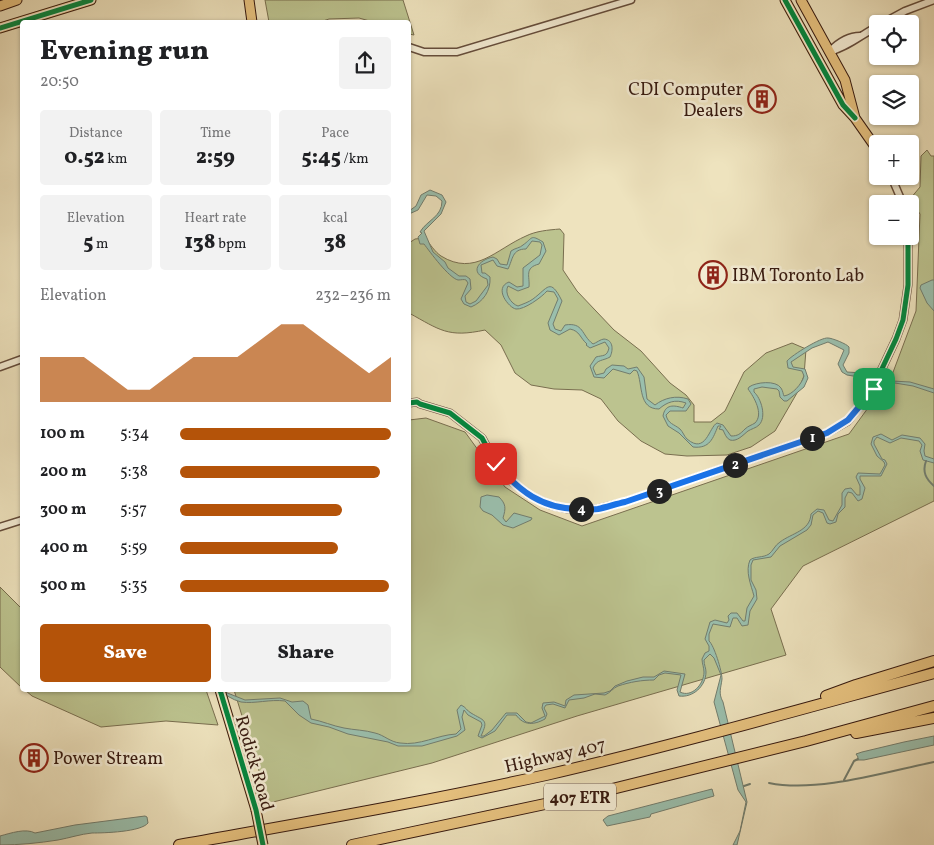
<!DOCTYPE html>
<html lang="en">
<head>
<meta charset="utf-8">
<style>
	:root { --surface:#fff; --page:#f2f2f2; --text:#202124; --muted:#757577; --accent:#b45309 }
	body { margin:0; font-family:Vollkorn,serif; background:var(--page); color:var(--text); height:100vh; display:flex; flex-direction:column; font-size:19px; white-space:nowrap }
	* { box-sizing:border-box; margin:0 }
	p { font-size:16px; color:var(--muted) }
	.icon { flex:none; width:28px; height:28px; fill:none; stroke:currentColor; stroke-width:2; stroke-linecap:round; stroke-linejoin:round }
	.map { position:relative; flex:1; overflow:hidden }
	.side { position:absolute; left:20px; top:20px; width:391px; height:672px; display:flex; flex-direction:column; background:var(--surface); border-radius:5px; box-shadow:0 1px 4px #0004 }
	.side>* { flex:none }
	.controls { position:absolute; left:869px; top:15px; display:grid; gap:10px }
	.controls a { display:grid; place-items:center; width:50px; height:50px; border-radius:5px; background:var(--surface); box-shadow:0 1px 4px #0004; font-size:25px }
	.pin { position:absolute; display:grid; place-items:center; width:42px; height:42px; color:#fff; margin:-21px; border-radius:10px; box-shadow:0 2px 8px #0006 }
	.km { position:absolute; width:25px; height:25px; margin:-12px; border-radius:50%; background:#222; color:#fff; font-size:14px; line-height:25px; text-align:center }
	.round { display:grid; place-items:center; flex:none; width:52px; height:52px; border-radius:5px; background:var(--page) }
	.summary { display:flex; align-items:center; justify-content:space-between; height:85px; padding:0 20px }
	h1 { font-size:28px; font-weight:800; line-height:38px }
	.metrics { display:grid; grid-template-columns:repeat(3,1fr); gap:8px; height:85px; padding:5px 20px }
	.metrics div { display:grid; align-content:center; border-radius:5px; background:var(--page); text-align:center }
	.metrics b { font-size:21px; font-weight:800 }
	.metrics small { font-size:14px; font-weight:400 }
	.metrics p { font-size:14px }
	.chart { height:140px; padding:10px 20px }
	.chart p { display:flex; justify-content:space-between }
	.chart svg { width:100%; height:90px; margin-top:5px; fill:var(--accent); opacity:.7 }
	.primary-button { display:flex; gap:10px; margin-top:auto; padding:10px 20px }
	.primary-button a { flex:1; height:58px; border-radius:5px; background:var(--accent); color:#fff; font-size:20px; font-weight:800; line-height:58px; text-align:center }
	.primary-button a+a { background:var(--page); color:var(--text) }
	ul { padding:0 20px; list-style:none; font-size:16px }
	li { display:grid; grid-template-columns:80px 60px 1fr; align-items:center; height:38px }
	li i { height:12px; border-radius:6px; background:var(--accent) }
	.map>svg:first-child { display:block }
	.green { fill:#bcc38f; stroke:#796e4f }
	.water { fill:#9abfad; stroke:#727d6e }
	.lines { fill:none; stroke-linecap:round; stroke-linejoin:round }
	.stream { stroke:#727d6e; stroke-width:2 }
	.minor-casing { stroke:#644c3b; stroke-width:9 }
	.major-casing { stroke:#36190f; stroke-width:11 }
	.highway-casing { stroke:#36190f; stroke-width:12 }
	.minor { stroke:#f4edd5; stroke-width:6 }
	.major { stroke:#e7c27f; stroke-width:9 }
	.highway { stroke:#e7c27f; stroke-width:10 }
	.major-bridge-casing { stroke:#36190f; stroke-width:11; stroke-linecap:butt }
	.major-bridge { stroke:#e7c27f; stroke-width:9 }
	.cycleway-casing { stroke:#f4edd5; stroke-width:8 }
	.cycleway { stroke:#00873e; stroke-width:5 }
	.route-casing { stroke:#fff; stroke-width:10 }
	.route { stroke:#1a73e8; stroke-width:6 }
	.labels { text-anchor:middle; stroke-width:5; stroke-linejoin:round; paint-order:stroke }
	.shield { fill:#f4edd5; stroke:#6f594a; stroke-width:1 }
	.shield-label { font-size:16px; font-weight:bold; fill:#36190f }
	.poi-label { font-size:18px; fill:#36190f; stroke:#f4edd5; text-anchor:start }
	.street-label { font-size:18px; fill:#36190f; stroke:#f4edd5 }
</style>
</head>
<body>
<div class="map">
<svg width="934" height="845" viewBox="0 0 934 845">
	<rect width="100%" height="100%" fill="#eee3be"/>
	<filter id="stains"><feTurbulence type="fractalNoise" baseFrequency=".004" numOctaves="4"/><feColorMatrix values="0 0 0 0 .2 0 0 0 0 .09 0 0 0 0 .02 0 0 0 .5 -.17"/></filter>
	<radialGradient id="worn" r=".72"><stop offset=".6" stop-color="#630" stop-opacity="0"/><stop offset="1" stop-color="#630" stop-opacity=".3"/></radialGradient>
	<!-- green -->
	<path class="green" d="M265,0H403L414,35L409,34V22H373L359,18L329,19L320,22H269Z
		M927,150L931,156H934V501L803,566L771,609L786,655L577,716L432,763L269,803L234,690H409V420L426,418L465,432L505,487L540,510L582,526L849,434L892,375L916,311L920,214L910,199L920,187L921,156Z
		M560,229L564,234L563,270L577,291L614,330L641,351L670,383L686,395L694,405V422H711L725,411L744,372L766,353L792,343L806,349L804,376L797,393L775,431L751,447L727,455L687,456L665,454L641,441L618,421L601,399L582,390L554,389L531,385L515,373L501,345L485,330C448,338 440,330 409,313V243L415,239L425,238C430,244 435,252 441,256C475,277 496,249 526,236C536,231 548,230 560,229Z
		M0,587L22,609V688L0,667Z
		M25,690H206L218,725L166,721L101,727L32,696Z"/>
	<!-- water -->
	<path class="water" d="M430,190L442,195L446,202L441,214L424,231L433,252L445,262L448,268L459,276H466L470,279L471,289L465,296L466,302L470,304L476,301L488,285L487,279C469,273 478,260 493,257L497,259L500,264L507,265L511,251C515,248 520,248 523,245C533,238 530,234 543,242L546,251L539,264C524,268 530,276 529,287L518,291L508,286C504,293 511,304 518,306C523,304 529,302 533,299C548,288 550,277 562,301L553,324L555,329L561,331L565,325C584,322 581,335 593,344C596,343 601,339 604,339C614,340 613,351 610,357C603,361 597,359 593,368L596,375L604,373L606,369L612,365L624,366L628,369L637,367L644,377L647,399L655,405C664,398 676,395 688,399L691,404L686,411H670L666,415C668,424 674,424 680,429C683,432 684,436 687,439C706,455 709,427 717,423L723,425L731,436C738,436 740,434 745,429C748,426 752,425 755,423C764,414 754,397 748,389L749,387C756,382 776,380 781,388C783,391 783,394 784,396C792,395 802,384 804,376L802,371L788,368L787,361C792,355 821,337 828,338C832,338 847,344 849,347V353L843,365L847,372L863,373L892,381L910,382L934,389V393L913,386L847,375L842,372L838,364L844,350L828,342L812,348L791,362L793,367L805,369L808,378L804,387L787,401H784L780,397L779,391L777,389L762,387L754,389V392C761,398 767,417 759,425C756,428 751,429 748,431C743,435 737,442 730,440C726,438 725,434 723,430L719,429L721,426H718C713,438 710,449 693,447L679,433L668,426L663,416C665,404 674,405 683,408L686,403C675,399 667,402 659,409C638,409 643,385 637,371L634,370L630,374L613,369L604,378L594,377L590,366L596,357C603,355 607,357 609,348L605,342L590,348L586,345L587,344C580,338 580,331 570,329L559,335L550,330L548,323L558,299L554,292L547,291C542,297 524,310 516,309C509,308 493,288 509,282L517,287L523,286V268L540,255L542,245L540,242L532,241L526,249C512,249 513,259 508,269L497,266L493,260L481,265L482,273H485L490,277C491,291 483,302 471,307L464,304L461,299L468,283L466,280C464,279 461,280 458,280C449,278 430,252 424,244H420L418,237L422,233L420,232C427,220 442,217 442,201L436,196L427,195L418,210L409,214V211L416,206L421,195Z
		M932,280H934V311L927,303L920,288L921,285Z
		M881,434L892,440L902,435L920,438L925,444L924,451L925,456L934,459V463L923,460L920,451L922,445L919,441L901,438L890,443L877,437L874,441V444L882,459L885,460L887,464L881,476H860V479L865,488L862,499L858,501L852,493L848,492L845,498V507L838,514L836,522L830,524L827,523L823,513L818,511L813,515L811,525L807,530L780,546L771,557L753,560L751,565V580L756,590L757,599L750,611L748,625L742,626L737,618H733L730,627L713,624L709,634V641C714,645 722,671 722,679C721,688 718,693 723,702L747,802L737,845H733L740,831L746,802L738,790L714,702L721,675L714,658L710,654L704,660C704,665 706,668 706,672C706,686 693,698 679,696L677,690L681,675L665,673L659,675L654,680C642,680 630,682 618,686C613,688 610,693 605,695L595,694L584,698L569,700L565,708L553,704L546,705L544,708L547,714L545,719C534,725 524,726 516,715H507L495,731L482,738L478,736L482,725L481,722L468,715L464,710L462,717L465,730L457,736L422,746H398L388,742L348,734L329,727L311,723L299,715L285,701C270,699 255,704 241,702C232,700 224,693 215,690H220L245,700L280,698L292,702L303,701L308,705L311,719C322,721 333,726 344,728C354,730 365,730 375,733C384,735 390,742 400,743C420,746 437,735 456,734L461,729L457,710L461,705C466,707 467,711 471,713C484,721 489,719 481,736H484L492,730L506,713H517L526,722L531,723L545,716L542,708L543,703L554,702L565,706L566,700L574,695L604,693L610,691L615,686L627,681L643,677H654L664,671L685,674L680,692C692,698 704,684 704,672C704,668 702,663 702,659L705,653L709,651V646L705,639L710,622L715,620L727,623L729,620L728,616L731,613H737L743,621H745L747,608L754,596C751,585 745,571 750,560C755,556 763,558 769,554C773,551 775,545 780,542C792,533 810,531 811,514L817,509L824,510L829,520L833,521L842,505V493L845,489L851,488L857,495H860V486L856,477L858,473L880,474L885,465L884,462L877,456L871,444L873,437Z
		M487,495L499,497C506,504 506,508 503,518L506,522L514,513L532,518L531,520L513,528L503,525L492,515L483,511L480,507L481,497Z
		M934,736V745L864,760H857L858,757L856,754L862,752L904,742Z
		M712,789L714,796L651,814L650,817L607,826L603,820L608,816Z
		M145,816L147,817L148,823C141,832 104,833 92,833C81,834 69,838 58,840C39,843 19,845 0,845V836C11,833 26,828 35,833L75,825Z"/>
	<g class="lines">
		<!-- stream -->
		<path class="stream" d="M926,461C922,472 926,479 934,486
			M844,780L854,761L858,759
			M769,783C818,793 885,772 934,762
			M744,786L750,784"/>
		<defs>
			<path id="minor" d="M881,24L905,11L934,0
				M409,47L424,52H457L631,0
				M830,51C838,43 849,36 860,36
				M829,52C848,47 861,35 878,26
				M891,176L903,204
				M0,367L22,359
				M409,403L417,402L420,404L450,413L482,438L496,464L511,481L529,495L550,505L568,509H596L625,502L827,433L848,421L871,392L896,339L903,320L908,285V236
				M0,527L22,520"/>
			<path id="major" d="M249,0L252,22
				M785,0L843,105L855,118L876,148
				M801,0L845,80L855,118
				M0,6L17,0
				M0,28L91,0
				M220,690L256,810"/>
			<path id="highway" d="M826,696L856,685L934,661
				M856,733L934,718
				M179,845C301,823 424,802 546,775C676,745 805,708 934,673
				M352,845L592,794L806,741L934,706"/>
		</defs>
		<!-- minor casing -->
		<use href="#minor" class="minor-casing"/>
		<!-- major casing -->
		<use href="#major" class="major-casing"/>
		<!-- highway casing -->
		<use href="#highway" class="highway-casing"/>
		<!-- minor -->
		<use href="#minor" class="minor"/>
		<!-- major -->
		<use href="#major" class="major"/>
		<!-- highway -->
		<use href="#highway" class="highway"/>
		<defs>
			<path id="major-bridge" d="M256,810L263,845"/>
		</defs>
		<!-- major-bridge casing -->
		<use href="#major-bridge" class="major-bridge-casing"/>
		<!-- major-bridge -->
		<use href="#major-bridge" class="major-bridge"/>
		<defs>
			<path id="cycleway" d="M785,0L843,105L855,118
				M0,28L91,0
				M409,403L417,402L420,404L450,413L482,438L496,464L511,481L529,495L550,505L568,509H596L625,502L827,433L848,421L871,392L896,339L903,320L908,285V236
				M220,690L256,810L263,845"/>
		</defs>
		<!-- cycleway casing -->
		<use href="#cycleway" class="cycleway-casing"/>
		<!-- cycleway -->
		<use href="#cycleway" class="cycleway"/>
	</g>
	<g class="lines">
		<defs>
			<path id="route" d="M496,464C519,491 542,509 579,509C585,509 592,510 598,509C607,507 616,504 625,502L827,433L848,420L874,389"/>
		</defs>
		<!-- route casing -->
		<use href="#route" class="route-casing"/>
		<!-- route -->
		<use href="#route" class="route"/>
	</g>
	<!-- icons -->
	<defs>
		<symbol id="building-ring" viewBox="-11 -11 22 22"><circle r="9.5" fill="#f4edd5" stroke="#8f2418" stroke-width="1.5"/><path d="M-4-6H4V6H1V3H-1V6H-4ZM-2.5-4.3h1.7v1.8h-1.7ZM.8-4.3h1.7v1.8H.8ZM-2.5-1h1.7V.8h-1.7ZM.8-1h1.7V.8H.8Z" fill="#8f2418"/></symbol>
	</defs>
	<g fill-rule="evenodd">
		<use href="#building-ring" x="746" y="83" width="32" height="32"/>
		<use href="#building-ring" x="697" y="259" width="32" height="32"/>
		<use href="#building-ring" x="18" y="742" width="32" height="32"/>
	</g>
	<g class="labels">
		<!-- shield labels -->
		<rect class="shield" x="544" y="783.5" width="72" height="27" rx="4"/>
		<g class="shield-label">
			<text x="580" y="803">407 ETR</text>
		</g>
		<!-- poi labels -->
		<g class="poi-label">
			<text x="743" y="95" text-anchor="end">CDI Computer<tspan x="743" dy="21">Dealers</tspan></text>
			<text x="732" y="281">IBM Toronto Lab</text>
			<text x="53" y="764">Power Stream</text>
		</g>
		<!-- street labels -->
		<g class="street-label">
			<text transform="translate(555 755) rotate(-13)" y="6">Highway 407</text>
			<text transform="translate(255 763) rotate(74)" y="6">Rodick Road</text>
		</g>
	</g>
	<rect width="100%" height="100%" filter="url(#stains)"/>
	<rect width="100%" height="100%" fill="url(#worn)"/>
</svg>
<div class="controls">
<a><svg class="icon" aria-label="locate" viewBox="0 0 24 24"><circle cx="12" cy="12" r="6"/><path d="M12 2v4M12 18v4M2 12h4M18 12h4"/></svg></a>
<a><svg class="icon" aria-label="layers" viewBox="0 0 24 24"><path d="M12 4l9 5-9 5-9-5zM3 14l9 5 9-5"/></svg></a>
<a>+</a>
<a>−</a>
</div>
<div class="pin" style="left:874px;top:389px;background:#1e9e55"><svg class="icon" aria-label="arrive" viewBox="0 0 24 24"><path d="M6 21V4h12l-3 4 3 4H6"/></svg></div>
<div class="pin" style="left:496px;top:464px;background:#d93025"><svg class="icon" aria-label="check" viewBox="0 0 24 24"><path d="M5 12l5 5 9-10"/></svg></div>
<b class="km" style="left:812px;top:438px">1</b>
<b class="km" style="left:735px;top:465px">2</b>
<b class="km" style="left:659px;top:491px">3</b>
<b class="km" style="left:581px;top:509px">4</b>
<section class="side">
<div class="summary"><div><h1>Evening run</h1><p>20:50</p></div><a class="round"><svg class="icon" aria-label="share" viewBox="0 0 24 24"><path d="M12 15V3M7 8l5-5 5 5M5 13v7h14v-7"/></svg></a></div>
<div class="metrics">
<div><p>Distance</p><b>0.52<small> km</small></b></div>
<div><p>Time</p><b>2:59</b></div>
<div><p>Pace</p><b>5:45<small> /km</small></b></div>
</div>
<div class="metrics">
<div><p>Elevation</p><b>5<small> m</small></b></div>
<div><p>Heart rate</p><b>138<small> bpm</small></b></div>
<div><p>kcal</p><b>38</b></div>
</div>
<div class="chart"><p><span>Elevation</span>232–236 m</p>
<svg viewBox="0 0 160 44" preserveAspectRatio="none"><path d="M0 44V22L10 22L20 22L30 30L40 38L50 38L60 30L70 22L80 22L90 22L100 14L110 6L120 6L130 14L140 22L150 30L160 22V44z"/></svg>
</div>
<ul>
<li><b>100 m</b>5:34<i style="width:100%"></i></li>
<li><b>200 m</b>5:38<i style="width:95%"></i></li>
<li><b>300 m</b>5:57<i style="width:77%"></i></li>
<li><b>400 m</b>5:59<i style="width:75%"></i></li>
<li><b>500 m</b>5:35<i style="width:99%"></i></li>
</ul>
<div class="primary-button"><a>Save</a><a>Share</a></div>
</section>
</div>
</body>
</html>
